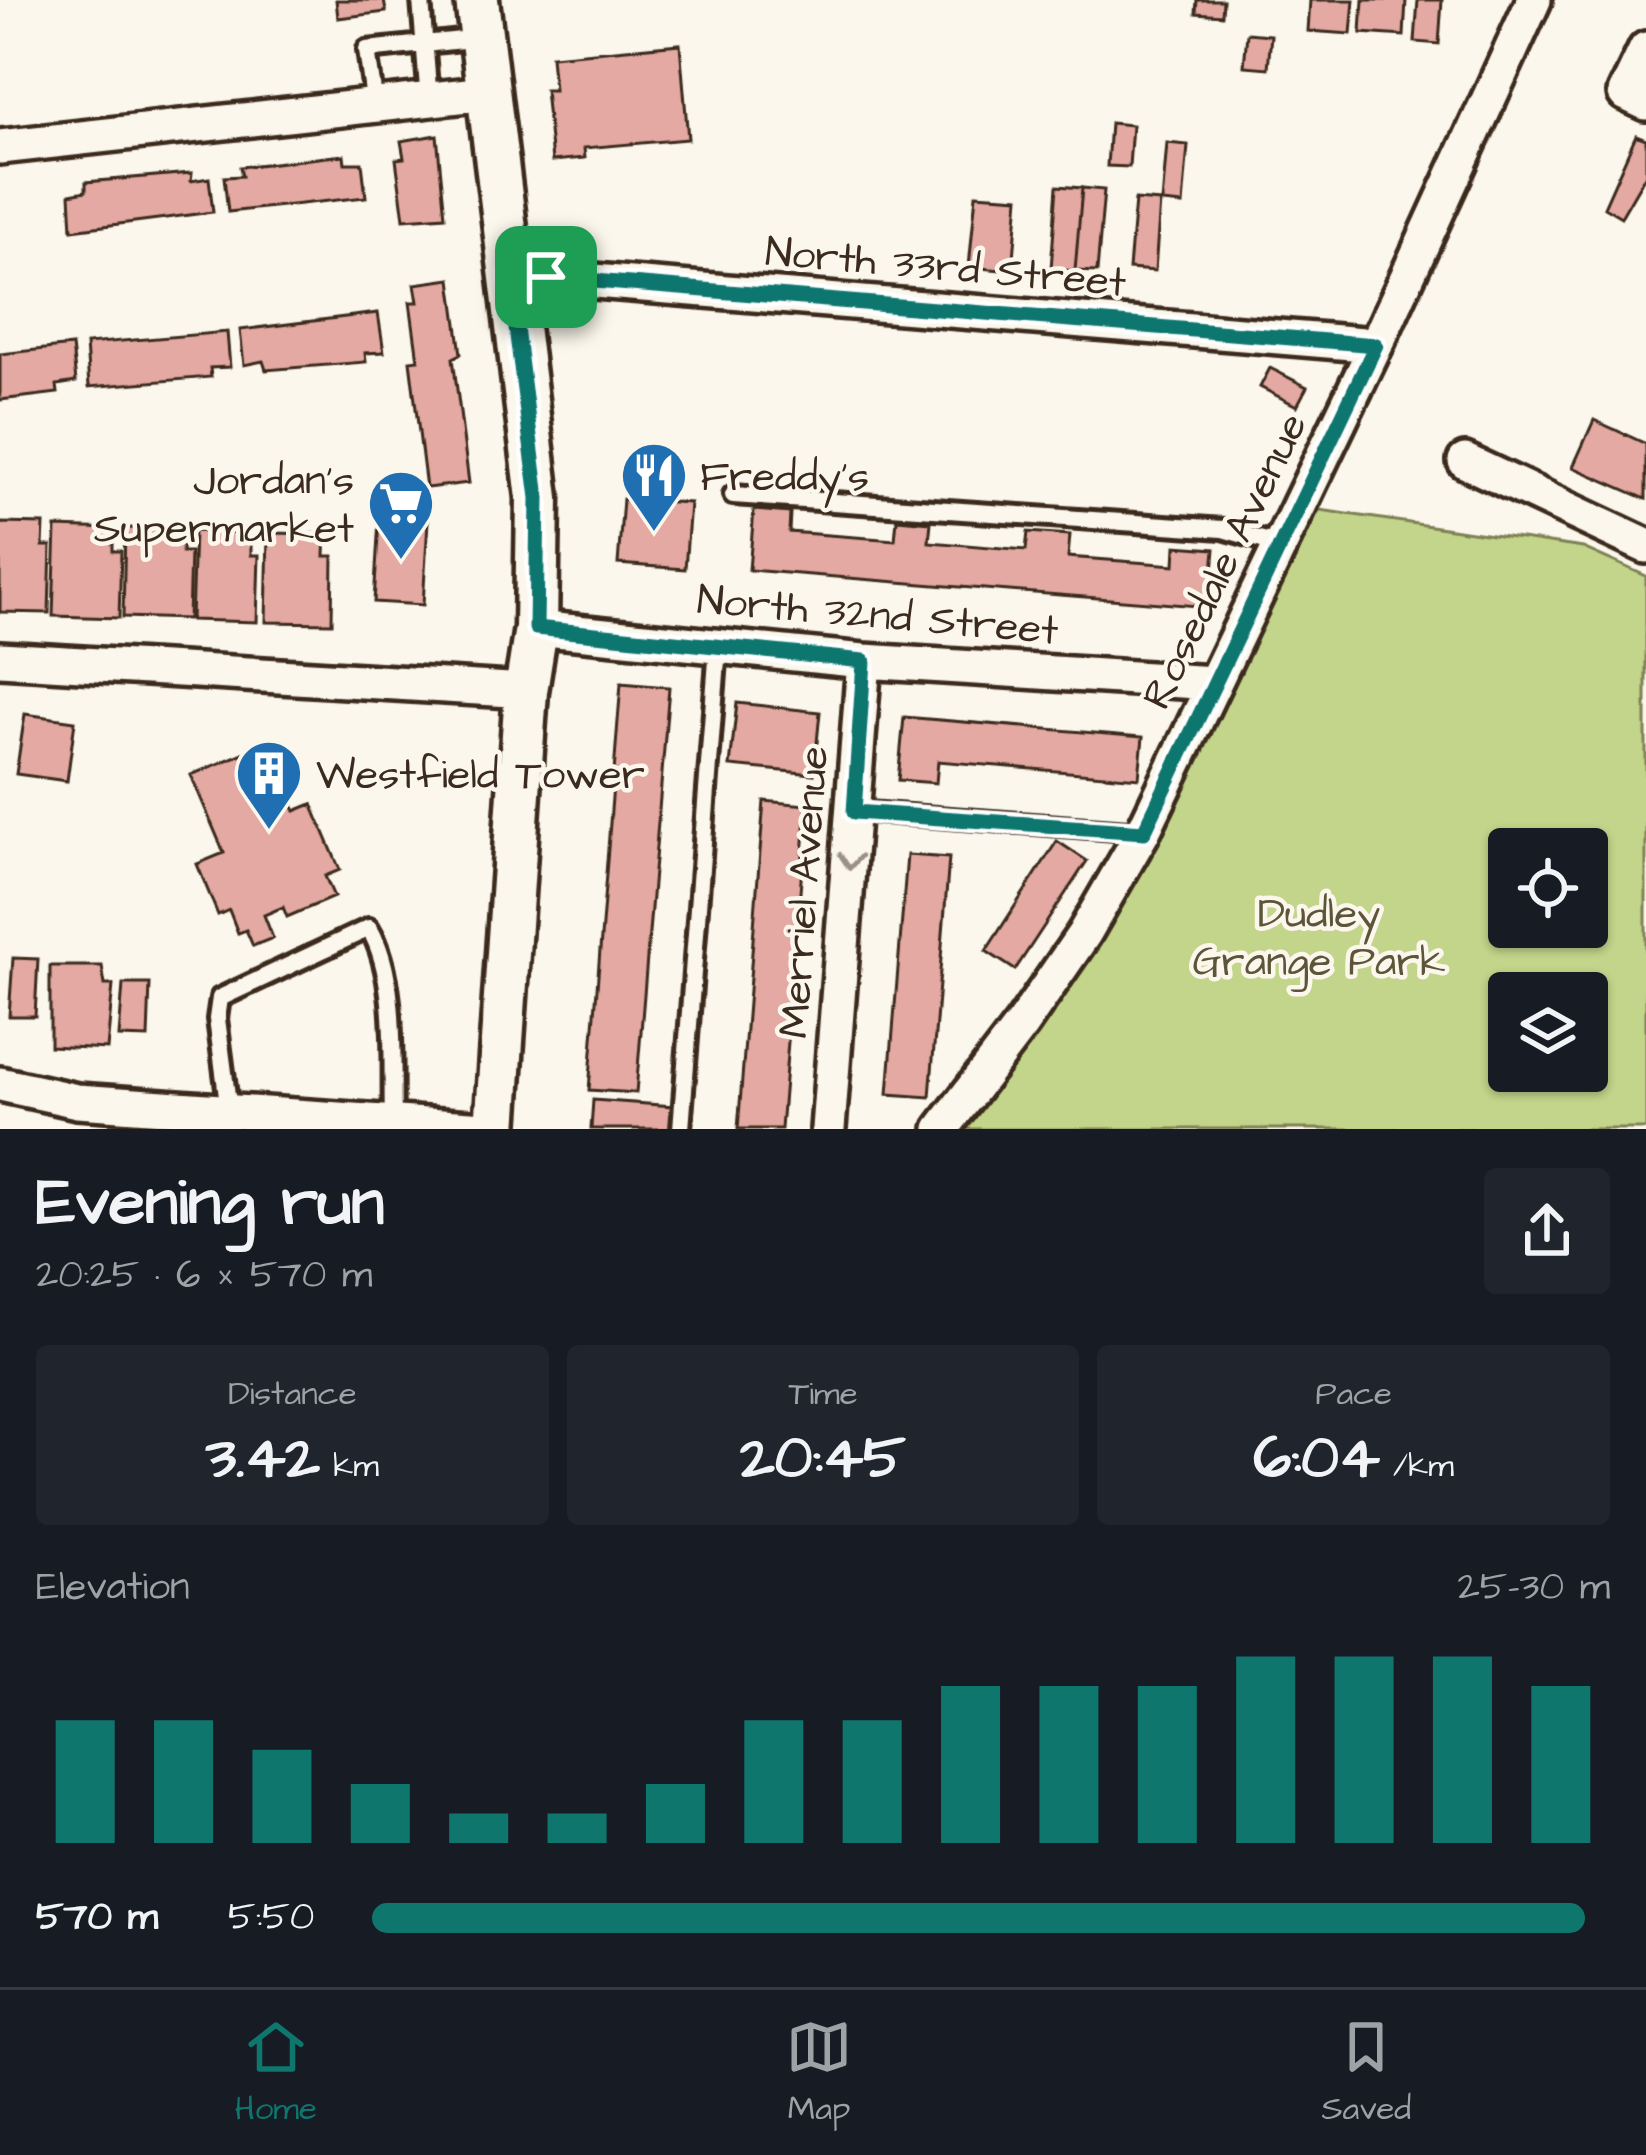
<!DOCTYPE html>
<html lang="en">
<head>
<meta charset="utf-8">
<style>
	:root { --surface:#171b24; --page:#20242c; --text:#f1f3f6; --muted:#9ea1a6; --line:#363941; --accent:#0f766e }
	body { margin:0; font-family:"Architects Daughter",sans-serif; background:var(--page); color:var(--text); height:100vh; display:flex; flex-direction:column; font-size:45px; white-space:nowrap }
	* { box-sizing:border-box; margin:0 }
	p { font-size:39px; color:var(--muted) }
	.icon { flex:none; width:66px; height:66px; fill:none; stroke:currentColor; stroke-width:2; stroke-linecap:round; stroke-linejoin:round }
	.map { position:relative; height:1129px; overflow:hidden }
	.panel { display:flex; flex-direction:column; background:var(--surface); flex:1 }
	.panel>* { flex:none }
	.buttons { position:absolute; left:1488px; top:828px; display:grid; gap:24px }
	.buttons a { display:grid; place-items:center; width:120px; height:120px; border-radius:12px; background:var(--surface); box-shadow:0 3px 9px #0004; font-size:60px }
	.pin { position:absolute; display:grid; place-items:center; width:102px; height:102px; color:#fff; margin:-51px; border-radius:24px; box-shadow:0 6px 18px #0006 }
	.round { display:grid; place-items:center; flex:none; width:126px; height:126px; border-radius:12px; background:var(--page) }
	.head { display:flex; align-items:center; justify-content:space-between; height:204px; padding:0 36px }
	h1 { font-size:66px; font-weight:700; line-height:90px }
	.stats { display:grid; grid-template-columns:repeat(3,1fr); gap:18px; height:204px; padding:12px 36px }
	.stats div { display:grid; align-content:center; border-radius:12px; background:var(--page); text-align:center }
	.stats b { font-size:60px; font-weight:700 }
	.stats small { font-size:33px; font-weight:400 }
	.stats p { font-size:33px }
	.chart { height:336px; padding:24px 36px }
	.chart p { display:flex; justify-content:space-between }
	.chart svg { width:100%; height:216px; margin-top:12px; stroke:var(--accent); stroke-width:6 }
	ul { padding:0 36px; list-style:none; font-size:39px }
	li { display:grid; grid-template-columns:192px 144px 1fr; align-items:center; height:90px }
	li i { height:30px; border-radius:15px; background:var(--accent) }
	.tabs { display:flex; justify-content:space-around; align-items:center; height:168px; border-top:3px solid var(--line); background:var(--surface); font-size:33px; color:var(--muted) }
	.tabs a { display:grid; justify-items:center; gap:6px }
	.tabs .active { color:var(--accent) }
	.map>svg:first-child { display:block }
	.green { fill:#c2d58a; stroke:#7e8054; stroke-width:3; fill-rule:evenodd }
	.building { fill:#e3a9a2; stroke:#3b2a1e; stroke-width:3 }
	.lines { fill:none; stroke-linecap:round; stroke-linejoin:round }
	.service-casing { stroke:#3b2a1e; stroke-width:26 }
	.minor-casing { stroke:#3b2a1e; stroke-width:42 }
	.tertiary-casing { stroke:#3b2a1e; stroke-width:51 }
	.service { stroke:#fbf7ec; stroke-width:16 }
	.minor { stroke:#fbf7ec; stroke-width:33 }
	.tertiary { stroke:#fbf7ec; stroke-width:42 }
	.oneway { stroke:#9b9085 }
	.route-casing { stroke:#fff; stroke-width:24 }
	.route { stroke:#0f766e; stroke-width:15 }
	.labels { text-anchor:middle; stroke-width:9; stroke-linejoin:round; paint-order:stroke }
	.street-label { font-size:42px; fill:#3b2a1e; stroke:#fbf7ec }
	.poi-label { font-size:42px; fill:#3b2a1e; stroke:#fbf7ec; text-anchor:start }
	.park-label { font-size:42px; fill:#5d5539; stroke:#fbf7ec }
</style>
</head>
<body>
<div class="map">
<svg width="1646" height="1129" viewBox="0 0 1646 1129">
	<rect width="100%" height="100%" fill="#fbf7ec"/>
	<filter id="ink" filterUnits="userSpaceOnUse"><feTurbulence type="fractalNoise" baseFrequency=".00833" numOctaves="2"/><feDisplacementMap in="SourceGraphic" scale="24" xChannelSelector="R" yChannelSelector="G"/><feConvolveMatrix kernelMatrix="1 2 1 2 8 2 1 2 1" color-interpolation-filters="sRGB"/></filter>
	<g filter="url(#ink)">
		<!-- green -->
		<path class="green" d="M1313,509L1583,548L1646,576V1129H957ZM1509,849H1587V927H1509ZM1509,993H1587V1071H1509Z"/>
		<!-- building -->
		<path class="building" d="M336,0H384L386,12L338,18Z
			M1197,0H1223L1222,15L1196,13Z
			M1310,0H1354L1351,34L1308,31Z
			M1363,0H1406L1404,36L1361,33Z
			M1418,0H1442L1439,44L1415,42Z
			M1247,33L1271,35L1268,68L1244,66Z
			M680,44L688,139L584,148L585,158L552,161L545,90H554L551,56Z
			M1110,123L1132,125L1129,167L1107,166Z
			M437,135L445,216L404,219L396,159L404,158L401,141Z
			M1636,135L1646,139V174L1621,217L1604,207Z
			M1167,143L1188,145L1183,205L1162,203Z
			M344,155L345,163H362L366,197L228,212L224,177L242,176L240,167Z
			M192,173L191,181L209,178L213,212L72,230L70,194L86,191V182Z
			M1057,186L1082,188L1075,271L1051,269Z
			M1082,188L1104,190L1097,272L1075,271Z
			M976,194L1019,197L1013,271L969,267Z
			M1135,200L1160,202L1155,271L1129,269Z
			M451,279L461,354L453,358L469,483L426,488L410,361L418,360L410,302H418L415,284Z
			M378,313L384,352L365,353L366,362L266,370L263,361L244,365L240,330Z
			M227,332L230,367L210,368L211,377L89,387L86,344Z
			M72,346L76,382L57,385L58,393L0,400V354Z
			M1270,368L1307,387L1297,406L1260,387Z
			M1594,420L1646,444V499L1573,467Z
			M623,499L690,503L685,569L618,564Z
			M754,510L790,513L789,532L895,540L897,519L931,522L929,542L1026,550L1028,532L1070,535L1068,557L1175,565L1176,546L1215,549L1210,607L749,570Z
			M379,519L428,521L423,605L374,602Z
			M0,523L44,524L43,546H51L49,613L0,612Z
			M56,527L113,529V551H121L119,618L53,616Z
			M125,528L183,529L182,552H190L188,619L123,617Z
			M194,531L251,533V555H259L257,622L191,620Z
			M268,533L326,534L325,556H333L332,623L266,622Z
			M621,683L669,687L636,1093L589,1090Z
			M737,703L820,712L814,774L730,766Z
			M25,714L75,721L67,781L16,774Z
			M904,717L1143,737L1139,778L938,761L936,783L898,780Z
			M267,743L295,811L312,804L340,870L325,876L334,897L287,917L283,907L264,915L273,938L253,946L246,930L238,933L229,910L218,915L197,864L224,853L191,775Z
			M764,801L807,805L781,1129H738Z
			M1057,841L1087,861L1015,970L986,951Z
			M907,855L949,858L930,1097L888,1094Z
			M13,958L38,959L35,1016H9Z
			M50,966H102L105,985H113L107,1049L50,1046Z
			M123,984H150L148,1038L119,1037Z
			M593,1100L673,1106L671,1129H591Z"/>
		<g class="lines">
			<defs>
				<path id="service" d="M421,0L429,101
					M375,106L367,50L481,38
					M733,495L1223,529L1280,545
					M854,811L1143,832
					M229,1111L217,1019L220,998L369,928C399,977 391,1065 393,1122
					M681,1129L718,647"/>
				<path id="minor" d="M1646,49L1625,93L1646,103
					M0,147L486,93
					M509,274L1376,345
					M1465,461L1646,546
					M536,628L864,661L1213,683
					M0,659L526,691
					M0,1084L77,1101L485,1129
					M828,1129L864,661
					M942,1129L1022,1024L1084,934L1143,832L1376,345L1534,0"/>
				<path id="tertiary" d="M477,0L538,498L536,628L526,691L496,1129"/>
			</defs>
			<!-- service casing -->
			<use href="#service" class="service-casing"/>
			<!-- minor casing -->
			<use href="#minor" class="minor-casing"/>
			<!-- tertiary casing -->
			<use href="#tertiary" class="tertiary-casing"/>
			<!-- service -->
			<use href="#service" class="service"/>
			<!-- minor -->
			<use href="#minor" class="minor"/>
			<!-- tertiary -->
			<use href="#tertiary" class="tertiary"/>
		</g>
		<!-- one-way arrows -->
		<defs><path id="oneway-chevron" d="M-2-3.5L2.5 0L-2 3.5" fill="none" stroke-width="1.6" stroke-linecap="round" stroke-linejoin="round" transform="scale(3)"/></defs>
		<use class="oneway" href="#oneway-chevron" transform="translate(850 861) rotate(94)"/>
	</g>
	<g class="lines" filter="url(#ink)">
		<defs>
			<path id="route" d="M509,274L1376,345L1144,832L854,812L864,661L536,628L538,498Z"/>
		</defs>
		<!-- route casing -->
		<use href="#route" class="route-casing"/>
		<!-- route -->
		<use href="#route" class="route"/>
	</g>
	<!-- icons -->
	<defs>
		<symbol id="restaurant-pin" viewBox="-11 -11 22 30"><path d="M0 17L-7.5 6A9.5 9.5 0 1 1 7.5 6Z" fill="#1f6fb2" stroke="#fbf7ec"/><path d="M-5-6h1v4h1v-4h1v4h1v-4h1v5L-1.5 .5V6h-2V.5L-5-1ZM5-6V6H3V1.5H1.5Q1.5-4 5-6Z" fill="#fff"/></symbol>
		<symbol id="supermarket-pin" viewBox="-11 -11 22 30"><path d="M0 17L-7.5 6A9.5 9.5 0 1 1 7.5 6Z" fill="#1f6fb2" stroke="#fbf7ec"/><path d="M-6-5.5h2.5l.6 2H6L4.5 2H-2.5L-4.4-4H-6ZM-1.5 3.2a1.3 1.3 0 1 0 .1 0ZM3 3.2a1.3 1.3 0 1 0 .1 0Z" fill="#fff"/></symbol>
		<symbol id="building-pin" viewBox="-11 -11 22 30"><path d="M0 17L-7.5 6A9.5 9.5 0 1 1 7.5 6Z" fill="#1f6fb2" stroke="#fbf7ec"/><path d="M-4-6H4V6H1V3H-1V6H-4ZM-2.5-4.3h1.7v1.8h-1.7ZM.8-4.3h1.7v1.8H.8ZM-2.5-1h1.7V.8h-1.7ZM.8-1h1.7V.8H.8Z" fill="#fff"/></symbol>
	</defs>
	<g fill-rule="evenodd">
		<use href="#restaurant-pin" x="616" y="437" width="76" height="104"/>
		<use href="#supermarket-pin" x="363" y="465" width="76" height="104"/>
		<use href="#building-pin" x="231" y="735" width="76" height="104"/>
	</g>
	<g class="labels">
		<!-- street labels -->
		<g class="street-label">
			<text transform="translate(946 265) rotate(5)" y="15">North 33rd Street</text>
			<text transform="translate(1223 560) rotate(-64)" y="15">Rosedale Avenue</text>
			<text transform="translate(878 613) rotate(5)" y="15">North 32nd Street</text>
			<text transform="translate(802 892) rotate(-86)" y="15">Merriel Avenue</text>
		</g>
		<!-- poi labels -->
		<g class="poi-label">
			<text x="700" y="490">Freddy's</text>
			<text x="354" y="494" text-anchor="end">Jordan's<tspan x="354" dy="48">Supermarket</tspan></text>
			<text x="316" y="788">Westfield Tower</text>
		</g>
		<!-- park labels -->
		<g class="park-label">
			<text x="1319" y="927">Dudley<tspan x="1319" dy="48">Grange Park</tspan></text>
		</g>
	</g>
</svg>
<div class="buttons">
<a><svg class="icon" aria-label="locate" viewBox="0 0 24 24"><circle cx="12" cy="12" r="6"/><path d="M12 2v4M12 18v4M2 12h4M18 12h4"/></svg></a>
<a><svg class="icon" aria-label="layers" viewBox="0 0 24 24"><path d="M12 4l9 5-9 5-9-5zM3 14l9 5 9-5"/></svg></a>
</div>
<div class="pin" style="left:546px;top:277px;background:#1e9e55"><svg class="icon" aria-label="arrive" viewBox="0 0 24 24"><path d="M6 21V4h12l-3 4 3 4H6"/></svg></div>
</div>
<section class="panel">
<div class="head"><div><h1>Evening run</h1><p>20:25 · 6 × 570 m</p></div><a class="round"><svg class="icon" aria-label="share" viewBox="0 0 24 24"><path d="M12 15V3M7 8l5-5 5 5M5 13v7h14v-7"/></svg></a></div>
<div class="stats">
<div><p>Distance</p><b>3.42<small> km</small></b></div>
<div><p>Time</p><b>20:45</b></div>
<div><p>Pace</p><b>6:04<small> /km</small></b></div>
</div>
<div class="chart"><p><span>Elevation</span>25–30 m</p>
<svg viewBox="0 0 160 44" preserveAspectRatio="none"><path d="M5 44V19M15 44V19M25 44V25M35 44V32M45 44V38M55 44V38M65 44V32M75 44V19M85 44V19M95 44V12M105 44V12M115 44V12M125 44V6M135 44V6M145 44V6M155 44V12"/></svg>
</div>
<ul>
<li><b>570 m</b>5:50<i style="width:98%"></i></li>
</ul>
</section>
<nav class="tabs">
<a class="active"><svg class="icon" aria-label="home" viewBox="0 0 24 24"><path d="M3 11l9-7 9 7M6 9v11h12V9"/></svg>Home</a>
<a><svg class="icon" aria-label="map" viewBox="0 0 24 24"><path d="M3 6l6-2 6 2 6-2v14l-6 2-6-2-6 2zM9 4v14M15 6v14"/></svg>Map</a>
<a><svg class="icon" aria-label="saved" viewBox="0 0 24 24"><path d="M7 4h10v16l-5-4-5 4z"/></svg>Saved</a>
</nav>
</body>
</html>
